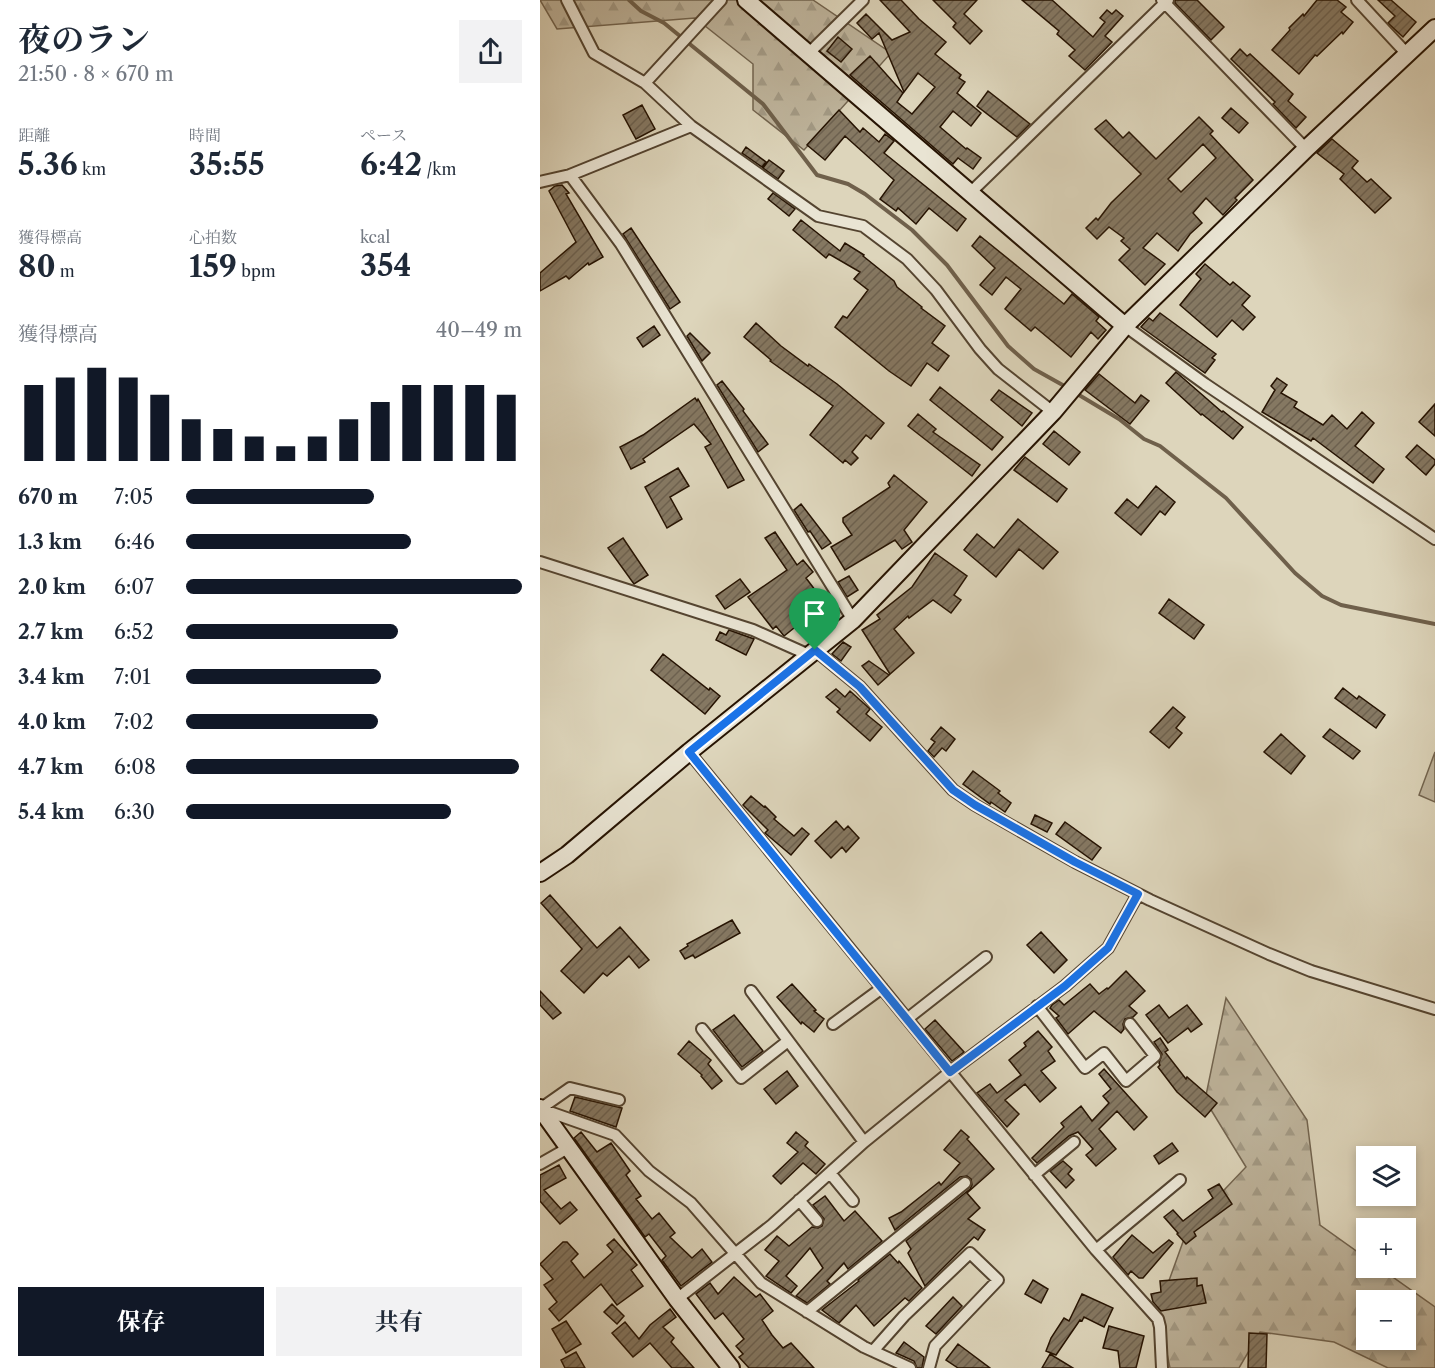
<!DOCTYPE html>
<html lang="ja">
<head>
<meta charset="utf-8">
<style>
	:root { --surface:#fff; --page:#f2f2f3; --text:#1f2937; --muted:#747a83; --accent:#111827 }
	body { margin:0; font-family:"Libre Caslon Text","Noto Serif JP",serif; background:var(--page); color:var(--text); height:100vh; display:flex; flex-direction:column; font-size:22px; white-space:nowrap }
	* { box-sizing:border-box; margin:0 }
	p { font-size:20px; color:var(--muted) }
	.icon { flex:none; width:33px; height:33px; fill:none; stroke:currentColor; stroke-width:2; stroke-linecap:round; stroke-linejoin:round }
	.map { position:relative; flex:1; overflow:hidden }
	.sheet { display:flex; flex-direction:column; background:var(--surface); width:540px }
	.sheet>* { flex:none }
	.buttons { position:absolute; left:816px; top:1146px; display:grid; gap:12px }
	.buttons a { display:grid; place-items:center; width:60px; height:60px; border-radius:0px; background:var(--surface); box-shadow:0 3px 9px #0003; font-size:30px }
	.pin { position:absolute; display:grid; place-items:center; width:51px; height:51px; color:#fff; margin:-62px -26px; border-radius:50% 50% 50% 0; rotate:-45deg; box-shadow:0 0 6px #0007 }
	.pin .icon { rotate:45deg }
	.round { display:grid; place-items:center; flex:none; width:63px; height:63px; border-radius:0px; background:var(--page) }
	.summary { display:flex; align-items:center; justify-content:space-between; height:102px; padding:0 18px }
	h1 { font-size:33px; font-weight:700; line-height:45px }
	.metrics { display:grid; grid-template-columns:repeat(3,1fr); gap:9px; height:102px; padding:6px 18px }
	.metrics div { display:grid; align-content:center }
	.metrics b { font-size:30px; font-weight:700 }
	.metrics small { font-size:16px; font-weight:400 }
	.metrics p { font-size:16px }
	.chart { height:168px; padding:12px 18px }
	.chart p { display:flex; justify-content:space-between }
	.chart svg { width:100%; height:108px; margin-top:6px; stroke:var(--accent); stroke-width:6 }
	.button { display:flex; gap:12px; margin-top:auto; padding:12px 18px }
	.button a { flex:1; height:69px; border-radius:0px; background:var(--accent); color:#fff; font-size:24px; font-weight:700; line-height:69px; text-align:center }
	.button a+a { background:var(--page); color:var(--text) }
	ul { padding:0 18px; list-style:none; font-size:20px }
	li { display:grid; grid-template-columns:96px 72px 1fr; align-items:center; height:45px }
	li i { height:15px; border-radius:8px; background:var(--accent) }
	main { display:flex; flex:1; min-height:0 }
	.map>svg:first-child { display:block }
	.forest { fill:url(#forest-firs); stroke:#72644f; stroke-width:1.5; fill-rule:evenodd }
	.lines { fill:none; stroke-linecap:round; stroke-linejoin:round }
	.stream { stroke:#6f604b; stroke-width:4 }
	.building { fill:url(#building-hatch); stroke:#261302; stroke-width:1.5; fill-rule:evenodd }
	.street-casing { stroke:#544430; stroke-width:14 }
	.secondary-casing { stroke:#261302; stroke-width:20 }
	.street { stroke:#e9e4d3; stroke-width:10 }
	.secondary { stroke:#e9e4d3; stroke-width:16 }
	.route-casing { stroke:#fff; stroke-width:12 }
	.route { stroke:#1a73e8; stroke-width:8 }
</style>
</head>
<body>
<main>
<section class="sheet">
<div class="summary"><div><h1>夜のラン</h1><p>21:50 · 8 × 670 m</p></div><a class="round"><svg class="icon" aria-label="share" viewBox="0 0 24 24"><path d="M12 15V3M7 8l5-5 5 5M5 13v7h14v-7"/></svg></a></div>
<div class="metrics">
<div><p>距離</p><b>5.36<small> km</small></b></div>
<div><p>時間</p><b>35:55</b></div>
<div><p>ペース</p><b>6:42<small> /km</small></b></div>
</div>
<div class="metrics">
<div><p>獲得標高</p><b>80<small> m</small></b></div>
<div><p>心拍数</p><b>159<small> bpm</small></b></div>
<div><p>kcal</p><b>354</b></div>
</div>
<div class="chart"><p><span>獲得標高</span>40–49 m</p>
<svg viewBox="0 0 160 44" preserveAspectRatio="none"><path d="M5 44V13M15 44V10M25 44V6M35 44V10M45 44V17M55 44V27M65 44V31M75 44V34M85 44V38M95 44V34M105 44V27M115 44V20M125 44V13M135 44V13M145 44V13M155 44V17"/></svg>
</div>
<ul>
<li><b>670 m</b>7:05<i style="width:56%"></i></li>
<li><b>1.3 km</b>6:46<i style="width:67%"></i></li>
<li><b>2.0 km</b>6:07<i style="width:100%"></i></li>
<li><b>2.7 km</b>6:52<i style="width:63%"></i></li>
<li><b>3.4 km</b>7:01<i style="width:58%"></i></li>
<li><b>4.0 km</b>7:02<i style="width:57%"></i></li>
<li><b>4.7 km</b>6:08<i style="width:99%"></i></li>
<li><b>5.4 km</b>6:30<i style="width:79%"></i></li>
</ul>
<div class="button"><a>保存</a><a>共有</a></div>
</section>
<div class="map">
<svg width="895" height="1368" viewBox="0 0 895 1368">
	<defs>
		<pattern id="forest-firs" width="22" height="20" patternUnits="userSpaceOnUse" patternTransform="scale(1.5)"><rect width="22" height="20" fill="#beb49c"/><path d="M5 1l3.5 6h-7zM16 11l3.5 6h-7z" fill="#a39a85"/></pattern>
		<pattern id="building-hatch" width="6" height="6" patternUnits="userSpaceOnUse" patternTransform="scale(1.5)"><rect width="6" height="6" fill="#857862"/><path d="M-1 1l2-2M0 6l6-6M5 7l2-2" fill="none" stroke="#6d614f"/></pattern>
	</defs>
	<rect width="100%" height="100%" fill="#ddd5bb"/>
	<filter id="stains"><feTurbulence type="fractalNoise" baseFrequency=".00333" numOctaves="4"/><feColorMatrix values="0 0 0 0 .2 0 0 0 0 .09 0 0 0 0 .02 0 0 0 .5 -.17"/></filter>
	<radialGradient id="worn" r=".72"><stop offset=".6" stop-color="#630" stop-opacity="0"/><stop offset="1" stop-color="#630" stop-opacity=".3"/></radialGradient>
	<!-- forest -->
	<path class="forest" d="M0,0H273L351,53L264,150L213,110V64L155,18L17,29Z
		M895,752V802L879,795Z
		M686,998L767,1120L780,1225L826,1258V1268H840L895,1307V1368H848L794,1342L720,1332L699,1368H630L618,1311L648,1228L706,1167L665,1100ZM826,1300H866V1340H826Z"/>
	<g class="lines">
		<!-- stream -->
		<path class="stream" d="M89,0L101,11L124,23L223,104L277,175L308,184L325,194L372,230L407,265L468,346L494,369L528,388
			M534,392L579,419L604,439L620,446L686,498L755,573L782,596L801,605L895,624"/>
	</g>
	<!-- building -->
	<path class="building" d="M340,0H361L379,19L406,42L395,54L421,75L419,78L425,82L417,93L441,113L431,126L413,111L400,127L426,149L427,148L441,158L433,169L418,158L413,164L310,75L330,56L363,93L357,102L372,114L395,87L378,73L364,92L339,33L332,39L317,23L326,14L352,40L370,32Z
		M393,0H437L424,14L442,31L430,44L413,27L416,23Z
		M482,0H512L553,37L565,22L560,18L567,10L572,14L576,10L583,16L565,36L572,42L545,70L529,56L535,50L517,34L519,31Z
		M635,0H657L684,27L671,40L635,3Z
		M777,0H797L806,7L801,12L813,22L803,34L802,32L777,56L775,55L759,74L732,50L750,30L749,28L763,14L764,16Z
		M838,0H851L876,22L863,37L848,23L855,16Z
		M298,37L312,49L301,62L287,51Z
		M700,49L707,56L710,54L753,94L748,101L766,117L756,128L733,104L735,102L691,59Z
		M448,91L490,124L477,137L437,106Z
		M102,105L115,129L96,139L83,115Z
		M691,108L708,123L699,133L682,118Z
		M299,110L320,132L323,128L339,142L345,134L354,141L344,153L426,219L417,231L389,208L376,224L358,208L356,211L340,199L354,180L305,136L285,160L267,145Z
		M659,117L673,131L670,134L713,180L695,198L697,200L683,215L666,198L653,213L662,223L650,234L638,251L617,233L603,248L625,264L605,285L579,260L590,249L581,241L584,238L569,227L557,239L546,228L556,218L558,220L571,203L601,174L555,129L566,120L583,138L589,132L616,159ZM663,144L676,158L641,192L628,179Z
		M792,139L818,161L812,168L827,182L831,179L851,198L835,213L800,179L804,174L777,153Z
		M206,147L226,162L222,167L202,153Z
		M229,160L244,171L238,179L223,168Z
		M22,185L29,193L26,194L63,257L49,265L48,263L29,279L26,276L0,291V273L36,242L9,191L15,186Z
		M233,193L255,209L249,216L228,199Z
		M261,220L300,251L305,243L324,255L323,256L354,281L357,287L382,307L381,308L405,326L392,343L409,356L398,371L387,363L371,386L349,371L295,327L303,316L307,318L328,290L314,279L320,272L289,254L286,258L253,230Z
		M91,228L140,302L130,309L83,234Z
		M440,236L524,304L532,294L559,317L556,321L566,330L558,339L551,332L531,357L495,327L491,331L465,309L481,289L466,277L452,295L440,285L455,268L432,246Z
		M665,264L690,285L693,282L710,296L702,305L715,317L703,330L692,320L677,337L640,305L661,279L656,274Z
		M620,313L676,354L672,358L675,360L665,373L601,327L609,318L613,321Z
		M216,323L241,346L268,366L269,364L297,384L344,423L331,439L326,435L312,452L318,458L311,465L305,460L303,463L270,435L293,406L230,361L231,360L204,337Z
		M114,326L120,335L103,347L97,338Z
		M150,333L170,353L162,361L147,336Z
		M636,372L682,412L683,411L703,427L693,439L662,414L661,415L626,383Z
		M559,374L595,403L601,395L609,401L590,424L545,390Z
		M737,378L747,385L741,393L757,402L754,407L783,425L792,415L807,429L822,412L834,423L815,446L844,469L833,483L773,438L771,441L722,412L735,390L731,386Z
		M182,381L204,409L203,411L228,444L218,452L177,385Z
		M400,387L463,437L452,450L390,400Z
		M459,390L492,413L482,426L451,400Z
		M155,398L157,401L158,399L204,480L188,488L165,447L171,444L154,424L103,459L105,462L91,469L80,447L103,435Z
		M895,404V436L879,422Z
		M378,414L396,429L393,432L440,465L432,476L368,426Z
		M514,431L540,452L529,465L503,444Z
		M877,445L895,460V464L886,475L866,457Z
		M485,457L527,489L517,502L474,470Z
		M138,468L149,486L130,497L142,519L127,528L105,487Z
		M354,475L387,502L364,530L372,542L362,549L355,540L305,570L291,547L312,535L303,522V518L350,487L348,483Z
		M616,486L635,502L625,515L620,511L601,535L575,513L587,499L598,508Z
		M261,504L291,543L282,549L270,531L268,532L254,510Z
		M478,519L518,552L503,569L479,549L456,577L424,550L437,534L454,548Z
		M235,532L257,565L263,560L273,572L266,578L285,603L244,636L236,626L233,629L208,597L247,570L225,538Z
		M83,538L108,575L94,584L68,548Z
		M395,553L427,576L414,595L421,600L411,613L393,600L369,618L368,616L354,629L374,653L350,674L322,630L340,619L337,615L372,587Z
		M309,576L318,590L307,597L298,582Z
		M200,579L210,592L185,609L176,596Z
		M629,599L664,625L654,639L619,613Z
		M189,630L214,639L206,655L176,640L180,632L186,635Z
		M303,642L311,647L301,661L292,654Z
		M123,654L169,690L170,688L180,696L165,714L111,670Z
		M329,661L349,675L338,685L322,666Z
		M803,688L817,699L819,696L845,715L836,728L795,698Z
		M296,689L305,697L310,691L330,709L326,714L342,727L330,741L297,712L300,709L286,697Z
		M633,707L645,717L636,728L642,733L629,748L610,732Z
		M401,727L415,739L406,751L402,748L394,757L388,751L395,742L391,739Z
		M790,729L820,751L813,759L783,737Z
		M741,734L765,756L751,774L724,752Z
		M433,771L460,791L458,793L471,803L465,812L451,802L450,804L423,784Z
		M211,796L224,807L225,806L236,817L234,819L254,836L262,828L269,834L251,855L225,833L228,830L203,805Z
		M495,815L512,823L507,832L491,824Z
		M296,821L304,830L308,826L319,838L306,852L302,847L291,858L275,841Z
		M525,822L561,848L552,860L516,834Z
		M10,895L57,948L80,927L109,960L99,968L89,956L67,976L63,973L44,993L21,971L42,949L1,903Z
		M192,920L200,933L155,958L153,955L145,959L140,951L148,946L147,944Z
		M501,932L527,960L514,973L487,945Z
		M586,971L605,991L589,1006L597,1013L593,1017L585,1019L583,1024L584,1029L581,1033L554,1011L528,1034L516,1018L519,1016L510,1008L512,1005L519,1000L524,1005L550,984L559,994L567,988L568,989Z
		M252,984L276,1010L274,1011L284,1019L274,1032L262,1022L261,1024L237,997Z
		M0,991L21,1013L13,1019L0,1005Z
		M619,1005L629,1018L647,1005L662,1024L651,1032L648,1028L628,1043L606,1015Z
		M194,1015L223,1051L202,1067L173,1030Z
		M395,1020L424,1052L412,1061L385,1029Z
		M498,1031L512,1047L508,1051L515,1061L501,1071L516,1088L500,1102L485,1084L465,1100L479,1114L467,1127L437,1093L450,1084L457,1093L481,1075L469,1060L486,1046L484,1043Z
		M620,1038L628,1050L625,1052L646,1079L647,1077L677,1103L665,1117L637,1092L618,1067L620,1065L619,1063L622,1054L614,1042Z
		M149,1041L171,1060L168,1064L182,1081L172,1089L161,1076L162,1075L138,1054Z
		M564,1069L607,1117L594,1130L577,1111L559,1129L576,1149L556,1166L546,1155L553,1149L538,1132L529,1136L497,1163L492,1158L524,1127L521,1123L541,1106L552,1121L569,1103L563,1096L571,1089L559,1074Z
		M247,1071L258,1086L236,1104L224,1089Z
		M35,1097L82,1108L76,1127L30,1111Z
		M421,1130L429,1137L427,1139L454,1169L427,1193L440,1208L428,1219L445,1230L438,1240L434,1237L385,1286L368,1253L371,1249L366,1241L430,1189L432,1185L431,1179L427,1176L420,1177L355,1230L349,1218L361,1212L399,1182L401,1185L420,1163L404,1150Z
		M41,1132L57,1152L71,1143L90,1171L86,1175L101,1196L96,1199L112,1219L119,1213L135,1233L130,1237L152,1258L162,1249L172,1262L141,1286L122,1260L126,1256L109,1234L105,1237L34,1138Z
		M256,1132L268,1142L265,1146L285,1164L276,1174L263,1163L241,1184L233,1176L258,1152L247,1143Z
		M632,1143L638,1151L619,1164L614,1156Z
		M523,1161L532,1169L528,1174L534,1180L526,1188L510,1171Z
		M19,1165L26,1178L4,1190L21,1209L30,1202L37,1210L20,1224L0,1201V1175Z
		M679,1184L692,1204L654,1232L656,1236L646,1244L637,1234L638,1233L624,1217L633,1210L643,1221L673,1198L668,1190Z
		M285,1196L304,1221L315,1211L342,1241L308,1269L304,1263L287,1281L290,1284L267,1303L256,1296L283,1268L270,1248L246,1276L257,1286L251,1293L226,1276L239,1261L225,1250L237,1236L249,1246L272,1227L278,1228L282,1226L284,1219L273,1205Z
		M592,1235L613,1253L629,1240L633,1243L603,1278H599L591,1271L588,1275L573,1257Z
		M74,1239L97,1265L91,1270L103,1286L77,1305L61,1284L19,1321L9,1309L17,1302L4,1285L13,1279L0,1264L23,1242H27L38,1254L31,1261L44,1278L73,1252L67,1245Z
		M350,1254L358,1263L359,1261L382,1288L369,1301L365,1298L334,1326L316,1305L299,1323L282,1310L319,1281L318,1280Z
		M194,1277L216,1297L220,1294L233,1311L222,1320L232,1335L243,1348L251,1343L274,1368H209L199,1357L203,1354L196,1346L204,1339L183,1313L175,1319L156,1294L170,1283L178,1294Z
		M657,1278V1286L662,1285L666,1303L621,1311L613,1302L611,1294L621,1292L620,1281Z
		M493,1280L508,1289L501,1303L485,1294Z
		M542,1294L573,1308L564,1327L544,1317L542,1321L540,1320L516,1355L506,1351L511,1338L524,1318L529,1321Z
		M413,1297L422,1306L396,1334L386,1326Z
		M72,1304L84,1316L77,1324L64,1312Z
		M130,1309L136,1317L123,1327L134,1338L131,1342L154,1368H132L110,1343L93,1357L72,1333L85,1322L99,1339L110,1325Z
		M26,1321L41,1344L26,1353L12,1329Z
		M569,1326L604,1336L596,1368H580L578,1351L563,1348Z
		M709,1333L727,1334L726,1368H708Z
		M364,1342L384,1357L382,1368H377L374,1361L356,1353Z
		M418,1344L450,1368H418L406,1360Z
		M36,1352L45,1368H25L21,1360Z
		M510,1354L533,1368H502Z"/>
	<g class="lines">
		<defs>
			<path id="street" d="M27,0L54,53L105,83L151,126L278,216L323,226L367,259L396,290L440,349L458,369L513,412
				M622,0L766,149
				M817,0L867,54
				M268,54L323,0
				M105,83L181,0
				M30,175L81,244L313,620
				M0,182L30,175L151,126
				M431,192L628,0
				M585,326L665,384L895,539
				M0,562L213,630L269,655
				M275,650L320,687L413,790L435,805L535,862L610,900L729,954L771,971L895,1009
				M149,752L556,1250L618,1319L620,1327L622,1368
				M211,991L324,1142
				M497,1006L545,1068L564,1053L586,1081L615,1056L590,1024
				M367,1019L446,957
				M293,1024L342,988
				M162,1029L201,1078L248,1041
				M0,1109L30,1088L79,1100
				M1,1109L75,1135L109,1171L151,1203L221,1283L324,1347L370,1368
				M0,1164L28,1148
				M290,1173L313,1201
				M494,1175L534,1142
				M259,1200L277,1221
				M556,1250L640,1180
				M137,1299L232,1225L324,1142L410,1072L525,986L568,948L598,894
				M267,1312L425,1183
				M333,1351L364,1316L430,1253L458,1280L395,1346L389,1368"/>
			<path id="secondary" d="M206,0L585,326
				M0,873L27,855L149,752L313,620L513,412L585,326L766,149L895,28
				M0,1108L137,1299L191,1368"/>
		</defs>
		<!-- street casing -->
		<use href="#street" class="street-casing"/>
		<!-- secondary casing -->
		<use href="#secondary" class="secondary-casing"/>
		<!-- street -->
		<use href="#street" class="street"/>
		<!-- secondary -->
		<use href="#secondary" class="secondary"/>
	</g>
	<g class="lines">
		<defs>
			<path id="route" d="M275,650L320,687L413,790L435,805L535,862L598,894L568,948L525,986L410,1072L149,752Z"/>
		</defs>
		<!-- route casing -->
		<use href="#route" class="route-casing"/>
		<!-- route -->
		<use href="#route" class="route"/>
	</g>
	<rect width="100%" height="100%" filter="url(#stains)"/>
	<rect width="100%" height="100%" fill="url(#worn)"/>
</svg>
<div class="buttons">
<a><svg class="icon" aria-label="layers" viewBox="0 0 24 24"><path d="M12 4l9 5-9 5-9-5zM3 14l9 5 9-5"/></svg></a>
<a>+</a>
<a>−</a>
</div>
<div class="pin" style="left:275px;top:650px;background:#1e9e55"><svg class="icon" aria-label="arrive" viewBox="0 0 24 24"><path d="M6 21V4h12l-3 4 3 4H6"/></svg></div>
</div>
</main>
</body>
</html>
